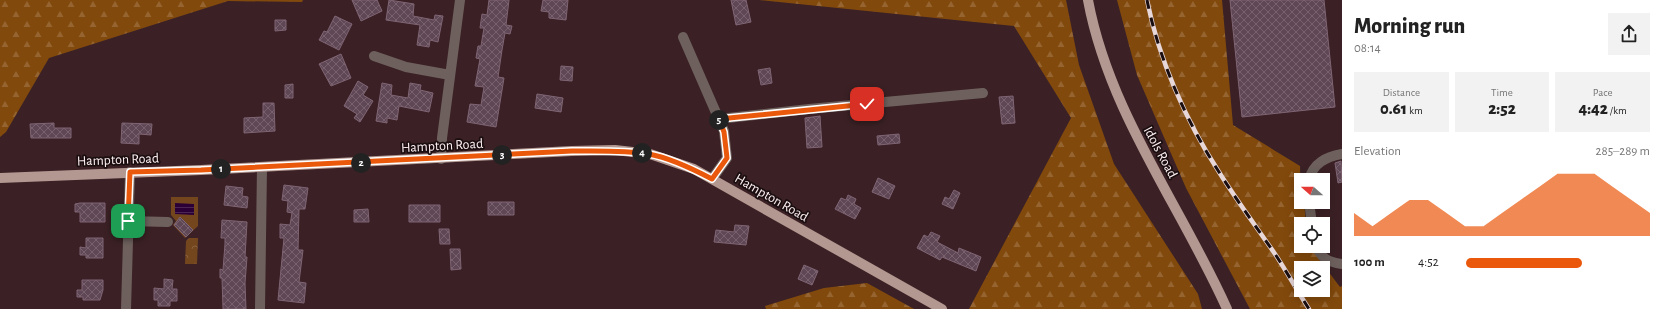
<!DOCTYPE html>
<html lang="en">
<head>
<meta charset="utf-8">
<style>
	:root { --surface:#fff; --page:#f2f2f2; --text:#222; --muted:#767676; --accent:#ea580c }
	body { margin:0; font-family:"Alegreya Sans",sans-serif; background:var(--page); color:var(--text); height:100vh; display:flex; flex-direction:column; font-size:15px; white-space:nowrap }
	* { box-sizing:border-box; margin:0 }
	p { font-size:13px; color:var(--muted) }
	.icon { flex:none; width:22px; height:22px; fill:none; stroke:currentColor; stroke-width:2; stroke-linecap:round; stroke-linejoin:round }
	.map { position:relative; flex:1; overflow:hidden }
	.panel { display:flex; flex-direction:column; background:var(--surface); width:320px }
	.panel>* { flex:none }
	.needle { width:26px; rotate:291deg }
	.controls { position:absolute; left:1294px; top:173px; display:grid; gap:8px }
	.controls a { display:grid; place-items:center; width:36px; height:36px; border-radius:0px; background:var(--surface); box-shadow:0 2px 10px #0003; font-size:20px }
	.pin { position:absolute; display:grid; place-items:center; width:34px; height:34px; color:#fff; margin:-17px; border-radius:8px; box-shadow:0 2px 6px #0006 }
	.km { position:absolute; width:20px; height:20px; margin:-10px; border-radius:50%; background:#222; color:#fff; font-size:11px; line-height:20px; text-align:center }
	.round { display:grid; place-items:center; flex:none; width:42px; height:42px; border-radius:0px; background:var(--page) }
	.summary { display:flex; align-items:center; justify-content:space-between; height:68px; padding:0 12px }
	h1 { font-size:22px; font-weight:800; line-height:30px }
	.metrics { display:grid; grid-template-columns:repeat(3,1fr); gap:6px; height:68px; padding:4px 12px }
	.metrics div { display:grid; align-content:center; border-radius:0px; background:var(--page); text-align:center }
	.metrics b { font-size:17px; font-weight:800 }
	.metrics small { font-size:11px; font-weight:400 }
	.metrics p { font-size:11px }
	.chart { height:112px; padding:8px 12px }
	.chart p { display:flex; justify-content:space-between }
	.chart svg { width:100%; height:72px; margin-top:4px; fill:var(--accent); opacity:.7 }
	ul { padding:0 12px; list-style:none; font-size:13px }
	li { display:grid; grid-template-columns:64px 48px 1fr; align-items:center; height:30px }
	li i { height:10px; border-radius:5px; background:var(--accent) }
	main { display:flex; flex:1; min-height:0 }
	.map>svg:first-child { display:block }
	.green { fill:#74461d }
	.forest { fill:url(#forest-firs); fill-rule:evenodd }
	.park { fill:url(#park-crowns) }
	.water { fill:url(#water-rules) }
	.building { fill:url(#building-cross-hatch); stroke:#7f6574 }
	.lines { fill:none; stroke-linecap:round; stroke-linejoin:round }
	.minor { stroke:#6e615d; stroke-width:10 }
	.major { stroke:#b39891; stroke-width:10 }
	.rail-casing { stroke:#e7d7d9; stroke-width:4.5 }
	.rail { stroke:#1a0e10; stroke-width:3; stroke-dasharray:9; stroke-linecap:butt }
	.route-casing { stroke:#fff; stroke-width:8 }
	.route { stroke:#ea580c; stroke-width:5 }
	.labels { text-anchor:middle; stroke-width:3.5; stroke-linejoin:round; paint-order:stroke }
	.street-label { font-size:14px; fill:#feeff1; stroke:#1a0e10 }
</style>
</head>
<body>
<main>
<div class="map">
<svg width="1342" height="309" viewBox="0 0 1342 309">
	<defs>
		<pattern id="forest-firs" width="22" height="20" patternUnits="userSpaceOnUse"><rect width="22" height="20" fill="#82490c"/><path d="M5 1l3.5 6h-7zM16 11l3.5 6h-7z" fill="#956430"/></pattern>
		<pattern id="park-crowns" width="20" height="18" patternUnits="userSpaceOnUse"><rect width="20" height="18" fill="#74461d"/><path d="M2 6a3 3 0 1 1 6 0M12 15a3 3 0 1 1 6 0" fill="none" stroke="#89613e"/></pattern>
		<pattern id="water-rules" width="6" height="5" patternUnits="userSpaceOnUse"><rect width="6" height="5" fill="#2b0036"/><path d="M0 2.5h6" fill="none" stroke="#4b2654"/></pattern>
		<pattern id="building-cross-hatch" width="8" height="8" patternUnits="userSpaceOnUse"><rect width="8" height="8" fill="#604755"/><path d="M0 0l8 8M0 8l8-8" fill="none" stroke="#78626e"/></pattern>
	</defs>
	<rect width="100%" height="100%" fill="#3b2125"/>
	<!-- green -->
	<path class="green" d="M171,197H198V226L185,238L173,225L176,221L171,215Z"/>
	<!-- forest -->
	<path class="forest" d="M0,0H303L302,2L228,1L49,58L6,132L0,137Z
		M759,0H1066L1079,65L1114,164L1198,294L1202,309H969L1071,118L1014,26Z
		M1117,0H1222L1233,125L1300,166L1301,202H1304L1306,224H1301V246H1309L1340,287L1342,286V309H1250L1186,188L1137,75ZM1301,268H1323V290H1301Z
		M867,283L914,309H766L765,306L824,288Z"/>
	<!-- park -->
	<path class="park" d="M189,238H198L197,264H185L186,241Z"/>
	<!-- water -->
	<path class="water" d="M175,203L194,204V215L175,214Z"/>
	<!-- building -->
	<path class="building" d="M352,0H377L382,11L361,21Z
		M389,0L414,4L413,16L434,20L435,15L443,16L438,42L430,40L429,47L417,45L420,25L386,20Z
		M489,0H509L506,25L512,26L510,34L505,33L502,50L498,77L504,78L496,127L467,122L470,104L481,105L484,87L475,86L480,59L476,58L478,46H481L484,28H480L482,14L487,15Z
		M543,0H568L566,20L549,18V12L541,11Z
		M731,0H746L751,22L736,25Z
		M1230,0H1324L1335,107L1242,117Z
		M335,16L352,24L339,50L319,40L324,31L327,32Z
		M275,20H286V30L275,31Z
		M341,54L351,78L331,86L319,64Z
		M561,66L573,67L572,81L560,80Z
		M770,68L772,83L761,85L758,70Z
		M358,81L368,87L363,95L373,101L360,122L354,118L357,114L344,106Z
		M382,83L392,85L391,95L408,98L410,83L421,85L420,90L433,93L429,112L399,106L397,120L387,118V123L376,121Z
		M293,84V98H285V85Z
		M537,94L563,98L561,112L535,108Z
		M1013,96L1015,123L1002,124L999,97Z
		M263,103H274L275,131L244,133V118L263,117Z
		M820,116L822,147L807,148L805,118Z
		M54,123V128H71V138H31L30,124Z
		M122,123L152,124L151,135L139,134V144L121,143Z
		M899,134L900,143L878,145L877,136Z
		M1341,161L1342,182L1338,183L1335,163Z
		M878,178L895,186L889,199L872,192Z
		M284,185L308,188L305,209H299L298,250H303L299,282L306,283L304,303L278,300L284,238H280V224L290,225L292,213L287,212L288,201L282,200Z
		M226,186L243,188L242,196L248,197L247,208L224,205Z
		M954,190L960,193L953,209L942,204L945,197L949,199Z
		M848,195L856,199L854,204L861,208L855,219L835,209L841,198L846,200Z
		M488,202H514V215H488Z
		M80,203H105V222H80V212H75V204Z
		M409,205H440V222H409Z
		M368,209L369,222H354V210Z
		M180,217L193,230L186,237L174,225Z
		M222,220L247,222L245,257H247L245,283L246,309H223L222,278H220V269L223,270L225,244V238H221Z
		M735,225L749,226L746,245L714,242L716,230L734,232Z
		M439,229H449L450,244H440Z
		M931,232L940,236L937,242L958,253L959,248L981,257L976,271L942,257L940,260L917,248L924,235L928,237Z
		M86,238H103V258H86V255H80V247L86,248Z
		M450,249H460L461,269L451,270Z
		M804,265L818,271L812,285L798,279Z
		M164,279L173,280L172,289H177V301H170V306H158V300H154V288L164,289Z
		M82,280H103V290L100,300H83V297H77V290H82Z"/>
	<g class="lines">
		<!-- minor -->
		<path class="minor" d="M683,37L724,131L727,158L712,179
			M374,56L406,67L450,75
			M719,119L809,109L983,93
			M441,159L442,138L460,0
			M1309,180C1313,163 1326,157 1342,154
			M1309,202L1312,224
			M128,221L168,222
			M1316,246C1322,259 1328,262 1342,264
			M126,309L130,172
			M260,309L262,167"/>
		<!-- major -->
		<path class="major" d="M1088,0C1109,113 1181,206 1227,309
			M0,178L201,170L572,151L615,150L650,154L694,169L942,309"/>
		<defs>
			<path id="rail" d="M1147,0C1159,60 1186,121 1219,172C1237,201 1258,229 1277,257C1288,274 1298,292 1309,309"/>
		</defs>
		<!-- rail casing -->
		<use href="#rail" class="rail-casing"/>
		<!-- rail -->
		<use href="#rail" class="rail"/>
	</g>
	<g class="lines">
		<defs>
			<path id="route" d="M128,221L130,172L201,170L572,151C598,151 624,150 649,154C670,158 693,169 712,179L727,158L724,132L719,119L867,104"/>
		</defs>
		<!-- route casing -->
		<use href="#route" class="route-casing"/>
		<!-- route -->
		<use href="#route" class="route"/>
	</g>
	<g class="labels">
		<!-- street labels -->
		<g class="street-label">
			<text transform="translate(442 145) rotate(-3)" y="5">Hampton Road</text>
			<text transform="translate(1161 152) rotate(62)" y="5">Idols Road</text>
			<text transform="translate(118 159) rotate(-2)" y="5">Hampton Road</text>
			<text transform="translate(772 197) rotate(30)" y="5">Hampton Road</text>
		</g>
	</g>
</svg>
<div class="controls">
<a><svg class="needle" viewBox="-14 -14 28 28"><path d="M0-13l5 13h-10z" fill="#e53935"/><path d="M0 13l5-13h-10z" fill="#767676"/></svg></a>
<a><svg class="icon" aria-label="locate" viewBox="0 0 24 24"><circle cx="12" cy="12" r="6"/><path d="M12 2v4M12 18v4M2 12h4M18 12h4"/></svg></a>
<a><svg class="icon" aria-label="layers" viewBox="0 0 24 24"><path d="M12 4l9 5-9 5-9-5zM3 14l9 5 9-5"/></svg></a>
</div>
<div class="pin" style="left:128px;top:221px;background:#1e9e55"><svg class="icon" aria-label="arrive" viewBox="0 0 24 24"><path d="M6 21V4h12l-3 4 3 4H6"/></svg></div>
<div class="pin" style="left:867px;top:104px;background:#d93025"><svg class="icon" aria-label="check" viewBox="0 0 24 24"><path d="M5 12l5 5 9-10"/></svg></div>
<b class="km" style="left:221px;top:169px">1</b>
<b class="km" style="left:361px;top:163px">2</b>
<b class="km" style="left:502px;top:155px">3</b>
<b class="km" style="left:642px;top:153px">4</b>
<b class="km" style="left:719px;top:120px">5</b>
</div>
<section class="panel">
<div class="summary"><div><h1>Morning run</h1><p>08:14</p></div><a class="round"><svg class="icon" aria-label="share" viewBox="0 0 24 24"><path d="M12 15V3M7 8l5-5 5 5M5 13v7h14v-7"/></svg></a></div>
<div class="metrics">
<div><p>Distance</p><b>0.61<small> km</small></b></div>
<div><p>Time</p><b>2:52</b></div>
<div><p>Pace</p><b>4:42<small> /km</small></b></div>
</div>
<div class="chart"><p><span>Elevation</span>285–289 m</p>
<svg viewBox="0 0 160 44" preserveAspectRatio="none"><path d="M0 44V30L10 38L20 30L30 22L40 22L50 30L60 38L70 38L80 30L90 22L100 14L110 6L120 6L130 6L140 14L150 22L160 30V44z"/></svg>
</div>
<ul>
<li><b>100 m</b>4:52<i style="width:63%"></i></li>
</ul>
</section>
</main>
</body>
</html>
